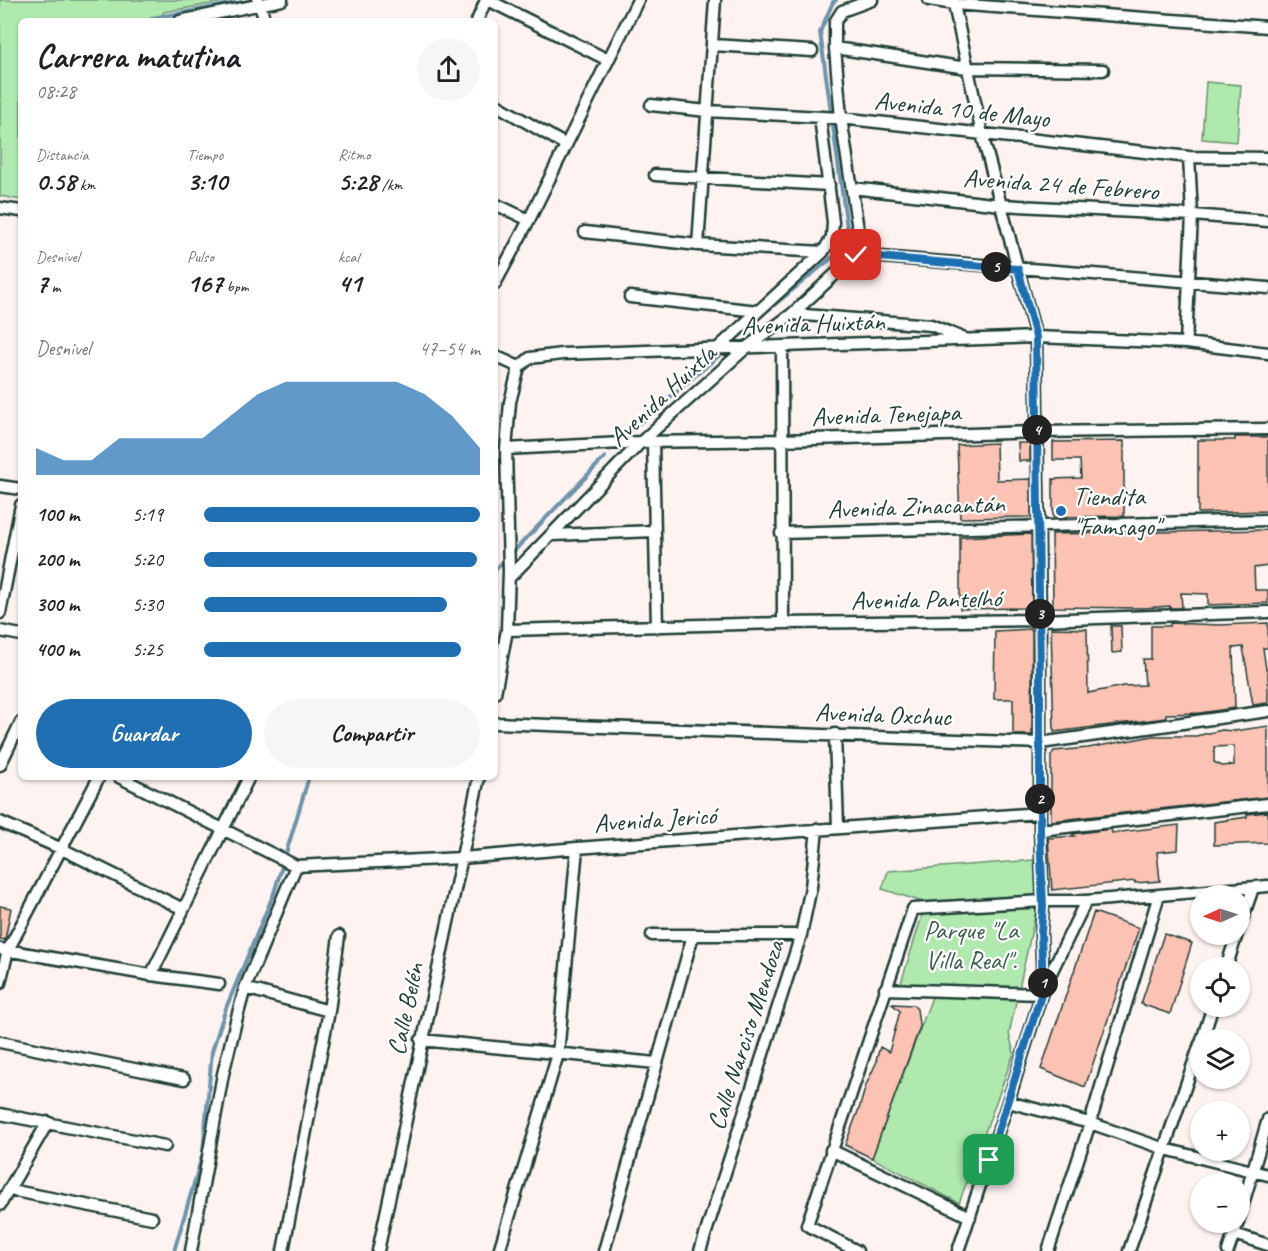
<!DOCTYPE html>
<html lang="es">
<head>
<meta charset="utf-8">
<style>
	:root { --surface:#fff; --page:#f6f6f6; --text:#202124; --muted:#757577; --accent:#1f6fb2 }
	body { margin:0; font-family:Caveat,sans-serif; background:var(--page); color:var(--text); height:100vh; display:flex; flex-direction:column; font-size:22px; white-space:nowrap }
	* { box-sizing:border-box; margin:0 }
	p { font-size:20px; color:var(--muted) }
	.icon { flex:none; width:33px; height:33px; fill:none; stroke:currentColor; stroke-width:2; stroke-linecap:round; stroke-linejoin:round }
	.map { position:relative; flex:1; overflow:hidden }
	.drawer { position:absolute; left:18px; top:18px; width:480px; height:762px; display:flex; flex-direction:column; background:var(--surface); border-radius:9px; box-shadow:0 2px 4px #0004 }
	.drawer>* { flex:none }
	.needle { width:39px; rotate:267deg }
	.fabs { position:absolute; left:1190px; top:885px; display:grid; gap:12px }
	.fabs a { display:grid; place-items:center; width:60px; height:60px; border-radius:50%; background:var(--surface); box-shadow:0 2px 4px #0004; font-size:30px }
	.pin { position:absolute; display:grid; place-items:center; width:51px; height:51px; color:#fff; margin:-26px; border-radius:12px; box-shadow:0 3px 9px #0006 }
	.km { position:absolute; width:30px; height:30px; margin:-15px; border-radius:50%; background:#222; color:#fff; font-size:16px; line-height:30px; text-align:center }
	.round { display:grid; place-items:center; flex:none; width:63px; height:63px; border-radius:32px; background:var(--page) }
	.overview { display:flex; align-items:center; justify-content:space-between; height:102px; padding:0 18px }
	h1 { font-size:33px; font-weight:700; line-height:45px }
	.figures { display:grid; grid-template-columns:repeat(3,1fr); gap:9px; height:102px; padding:6px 18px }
	.figures div { display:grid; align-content:center }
	.figures b { font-size:26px; font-weight:700 }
	.figures small { font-size:16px; font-weight:400 }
	.figures p { font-size:16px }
	.chart { height:168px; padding:12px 18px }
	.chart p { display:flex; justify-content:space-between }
	.chart svg { width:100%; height:108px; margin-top:6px; fill:var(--accent); opacity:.7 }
	.button { display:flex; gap:12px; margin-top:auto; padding:12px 18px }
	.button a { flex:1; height:69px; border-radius:36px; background:var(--accent); color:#fff; font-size:24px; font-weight:700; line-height:69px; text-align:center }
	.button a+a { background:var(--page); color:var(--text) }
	ul { padding:0 18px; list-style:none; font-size:20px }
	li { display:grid; grid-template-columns:96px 72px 1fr; align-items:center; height:45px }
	li i { height:15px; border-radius:8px; background:var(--accent) }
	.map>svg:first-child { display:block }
	.green { fill:#afe9ae; stroke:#679371; stroke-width:1.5 }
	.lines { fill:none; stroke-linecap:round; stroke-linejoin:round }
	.stream { stroke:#6c94ab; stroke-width:4 }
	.building { fill:#fcc2b3; stroke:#1f3d34; stroke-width:1.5; fill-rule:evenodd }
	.street-casing { stroke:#1f3d34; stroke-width:15 }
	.street { stroke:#fff; stroke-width:10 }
	.route-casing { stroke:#fff; stroke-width:12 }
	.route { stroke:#1f6fb2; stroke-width:8 }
	.poi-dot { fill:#1f6fb2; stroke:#fff; stroke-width:2 }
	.labels { text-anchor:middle; stroke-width:4.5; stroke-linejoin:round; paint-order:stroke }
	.street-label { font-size:26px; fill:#1f3d34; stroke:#fff }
	.poi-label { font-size:26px; fill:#1f3d34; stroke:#fff; text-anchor:start }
	.park-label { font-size:26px; fill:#3c5f4c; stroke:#fff }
</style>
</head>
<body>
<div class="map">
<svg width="1268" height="1251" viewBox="0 0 1268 1251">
	<rect width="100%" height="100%" fill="#fef3f0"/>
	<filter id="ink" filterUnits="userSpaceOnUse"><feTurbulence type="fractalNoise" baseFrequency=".0167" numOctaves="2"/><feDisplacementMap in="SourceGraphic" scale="12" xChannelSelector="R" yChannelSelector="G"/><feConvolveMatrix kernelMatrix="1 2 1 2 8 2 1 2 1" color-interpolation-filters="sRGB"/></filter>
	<g filter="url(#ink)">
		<!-- green -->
		<path class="green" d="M0,0H235L164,12L160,21H21V200L0,196Z
			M1206,82L1241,85L1237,142L1202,139Z
			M1034,860L1040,893L1009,1034L1014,1053L959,1203L872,1158L935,989L900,986L926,903L882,889L888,871Z"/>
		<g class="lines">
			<!-- stream -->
			<path class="stream" d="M836,0L833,2L820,32L848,235L844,246
				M152,18L254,0
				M751,324L834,256
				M631,430L721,354
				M512,553L605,457
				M495,570L507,558
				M174,1251L203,1153L212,1051L226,1008L274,893L309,777"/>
		</g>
		<!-- building -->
		<path class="building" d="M1235,437H1268V511L1198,513V440H1235Z
			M1124,441V516L1053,517V479L1081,478L1080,460H1053V442Z
			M996,443L997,480L1031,479V517L960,518L957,445Z
			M1018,443H1030V461H1019Z
			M1268,530V566L1254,568L1255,590H1268V603L1208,605V594L1181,593L1182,608H1170V606L1144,608L1053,607L1052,534Z
			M1031,534L1032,608L960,609V537Z
			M1170,623L1219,625L1268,623V648H1263L1266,669H1268V703L1253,705L1243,647L1233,648L1235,708L1200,713L1166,714V718L1054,732L1051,628L1087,629L1088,693L1124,686L1145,685L1143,659H1151V626H1170Z
			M1111,626H1121L1122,652L1112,653Z
			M1032,629V735H1013V699H994L995,631Z
			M1268,726V797L1051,821V756L1054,751L1088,748L1153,736H1196L1222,730L1234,731ZM1234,746V765L1222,766L1214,762V747Z
			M1268,812V843L1214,845V822L1247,817V814Z
			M1179,825L1178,850L1157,852L1160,881L1135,883V881L1052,890L1048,838L1075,836L1072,834L1111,829L1112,833Z
			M0,906L11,908L5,940L0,939Z
			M1094,912L1139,928L1085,1087L1041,1069Z
			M1164,934L1192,943L1170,1014L1141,1004Z
			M892,1004L913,1005L917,1009L919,1024H921L872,1158L845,1145L860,1106L866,1085L877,1061L876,1060L880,1047L889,1052L900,1011Z"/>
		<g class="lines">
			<defs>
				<path id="street" d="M258,0L265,21
					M488,0L608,60
					M929,0L954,4L1268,27
					M953,0L982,134L1036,337L1040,620V830L1043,907L1041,933L1043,989L1008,1102L958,1251
					M180,21L282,0
					M477,21L486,0
					M712,45L812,51
					M835,48L967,68L1103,70
					M495,104L566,145
					M651,105L707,111L841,118L1189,157L1268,158
					M655,175L829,185
					M852,188L1001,205L1192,215L1268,221
					M495,204L529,220
					M0,208L21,211
					M585,232L698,245L823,252
					M698,245L715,0
					M856,255L1268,288
					M856,255L859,236L841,118L835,48V22L842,11L872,0
					M495,284L529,220L638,0
					M630,297L758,311
					M792,314L931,325L965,339
					M1186,343L1192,215L1189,157
					M782,347L783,623
					M718,348L823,252L832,237L833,222L820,117
					M495,356L519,367
					M519,367L530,358L562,354L1036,337L1186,343L1268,353
					M653,442L657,627
					M506,449L641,442L781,440L1037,432L1268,429
					M0,486L21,489
					M781,533L1268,520
					M552,535L655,531
					M509,578L641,442L747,347L792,314L856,255
					M0,613L21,505
					M507,630L783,623L1040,620L1268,612
					M0,631L21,635
					M495,693L507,630L509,571L506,449L510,402L519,367
					M495,723L1040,743L1268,711
					M835,734L838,828
					M0,765L21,722
					M119,777L296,866L462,858L577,848L1040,813
					M0,822L62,849L183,909
					M1040,830L1268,804
					M1239,929L1253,888
					M652,935H801
					M0,949L151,975L219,984
					M1226,968L1237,934
					M151,975L249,777
					M0,983L8,950L99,777
					M1044,987L1086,901
					M245,988L329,1011
					M885,989L1041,994
					M421,1040L656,1063
					M1202,1040L1213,1006
					M0,1042L184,1079
					M1008,1102L1090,1123L1165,1149L1268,1175
					M0,1114L165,1146
					M831,1150L970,1217
					M10,1190L152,1218
					M0,1205L48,1122
					M1239,1218L1268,1119
					M1234,1234L1268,1245
					M191,1251L223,1074L237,1017L245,988L296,866
					M283,1251L329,1011L339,936
					M378,1251L479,777
					M499,1251L558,1054L577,848
					M604,1251L693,935
					M700,1251L801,935L811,887L817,829
					M857,1251L807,1225L913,909L1043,901H1086L1268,886
					M1048,1251L1090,1123L1159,895
					M1129,1251L1200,1044
					M1228,1251L1238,1222"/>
			</defs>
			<!-- street casing -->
			<use href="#street" class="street-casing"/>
			<!-- street -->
			<use href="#street" class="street"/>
		</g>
	</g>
	<g class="lines" filter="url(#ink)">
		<defs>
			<path id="route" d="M856,255L1018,269L1036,337L1040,681V830L1043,907L1041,933L1043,989L989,1160"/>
		</defs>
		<!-- route casing -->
		<use href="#route" class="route-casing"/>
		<!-- route -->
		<use href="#route" class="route"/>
	</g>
	<!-- markers -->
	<circle class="poi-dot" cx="1061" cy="511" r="6"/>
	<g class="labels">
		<!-- street labels -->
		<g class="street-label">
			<text transform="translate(962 109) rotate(6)" y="9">Avenida 10 de Mayo</text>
			<text transform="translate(1061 184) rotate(4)" y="9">Avenida 24 de Febrero</text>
			<text transform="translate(813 323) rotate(-2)" y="9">Avenida Huixtán</text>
			<text transform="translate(662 395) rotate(-43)" y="9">Avenida Huixtla</text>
			<text transform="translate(886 414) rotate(-2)" y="9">Avenida Tenejapa</text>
			<text transform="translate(916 506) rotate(-2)" y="9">Avenida Zinacantán</text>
			<text transform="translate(926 599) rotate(-1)" y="9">Avenida Pantelhó</text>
			<text transform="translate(883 714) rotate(2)" y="9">Avenida Oxchuc</text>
			<text transform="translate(655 819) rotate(-4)" y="9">Avenida Jericó</text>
			<text transform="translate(405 1009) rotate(-78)" y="9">Calle Belén</text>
			<text transform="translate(745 1035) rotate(-72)" y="9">Calle Narciso Mendoza</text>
		</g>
		<!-- poi labels -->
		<g class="poi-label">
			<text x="1073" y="505">Tiendita<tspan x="1073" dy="30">"Famsago"</tspan></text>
		</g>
		<!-- park labels -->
		<g class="park-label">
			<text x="971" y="939">Parque "La<tspan x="971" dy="30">Villa Real".</tspan></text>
		</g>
	</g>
</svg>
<div class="fabs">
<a><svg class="needle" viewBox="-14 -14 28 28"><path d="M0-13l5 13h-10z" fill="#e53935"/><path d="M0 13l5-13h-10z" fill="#757577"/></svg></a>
<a><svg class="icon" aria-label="locate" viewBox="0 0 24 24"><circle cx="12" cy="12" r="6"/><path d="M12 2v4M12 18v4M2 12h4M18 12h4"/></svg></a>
<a><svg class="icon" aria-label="layers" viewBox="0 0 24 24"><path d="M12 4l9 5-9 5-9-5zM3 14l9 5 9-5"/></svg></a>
<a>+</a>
<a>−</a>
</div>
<div class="pin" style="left:989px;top:1160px;background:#1e9e55"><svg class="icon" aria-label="arrive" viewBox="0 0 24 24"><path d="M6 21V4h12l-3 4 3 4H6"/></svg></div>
<div class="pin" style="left:856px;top:255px;background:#d93025"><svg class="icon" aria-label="check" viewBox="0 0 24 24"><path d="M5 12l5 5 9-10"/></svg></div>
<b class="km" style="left:1043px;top:983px">1</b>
<b class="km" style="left:1040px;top:799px">2</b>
<b class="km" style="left:1040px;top:614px">3</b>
<b class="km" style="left:1037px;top:430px">4</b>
<b class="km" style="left:996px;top:267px">5</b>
<section class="drawer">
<div class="overview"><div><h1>Carrera matutina</h1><p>08:28</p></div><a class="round"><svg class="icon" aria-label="share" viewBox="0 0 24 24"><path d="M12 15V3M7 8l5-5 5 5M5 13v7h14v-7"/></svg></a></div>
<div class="figures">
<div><p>Distancia</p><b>0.58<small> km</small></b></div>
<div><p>Tiempo</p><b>3:10</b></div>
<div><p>Ritmo</p><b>5:28<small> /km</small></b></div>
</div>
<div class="figures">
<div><p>Desnivel</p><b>7<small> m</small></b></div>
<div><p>Pulso</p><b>167<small> bpm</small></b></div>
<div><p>kcal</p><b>41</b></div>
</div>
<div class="chart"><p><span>Desnivel</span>47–54 m</p>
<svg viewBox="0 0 160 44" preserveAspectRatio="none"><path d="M0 44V33L10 38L20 38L30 29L40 29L50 29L60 29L70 20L80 11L90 6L100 6L110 6L120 6L130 6L140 11L150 20L160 33V44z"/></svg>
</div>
<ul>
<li><b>100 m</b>5:19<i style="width:100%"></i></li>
<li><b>200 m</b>5:20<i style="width:99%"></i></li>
<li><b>300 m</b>5:30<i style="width:88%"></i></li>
<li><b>400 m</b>5:25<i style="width:93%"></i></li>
</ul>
<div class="button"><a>Guardar</a><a>Compartir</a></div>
</section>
</div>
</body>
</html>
